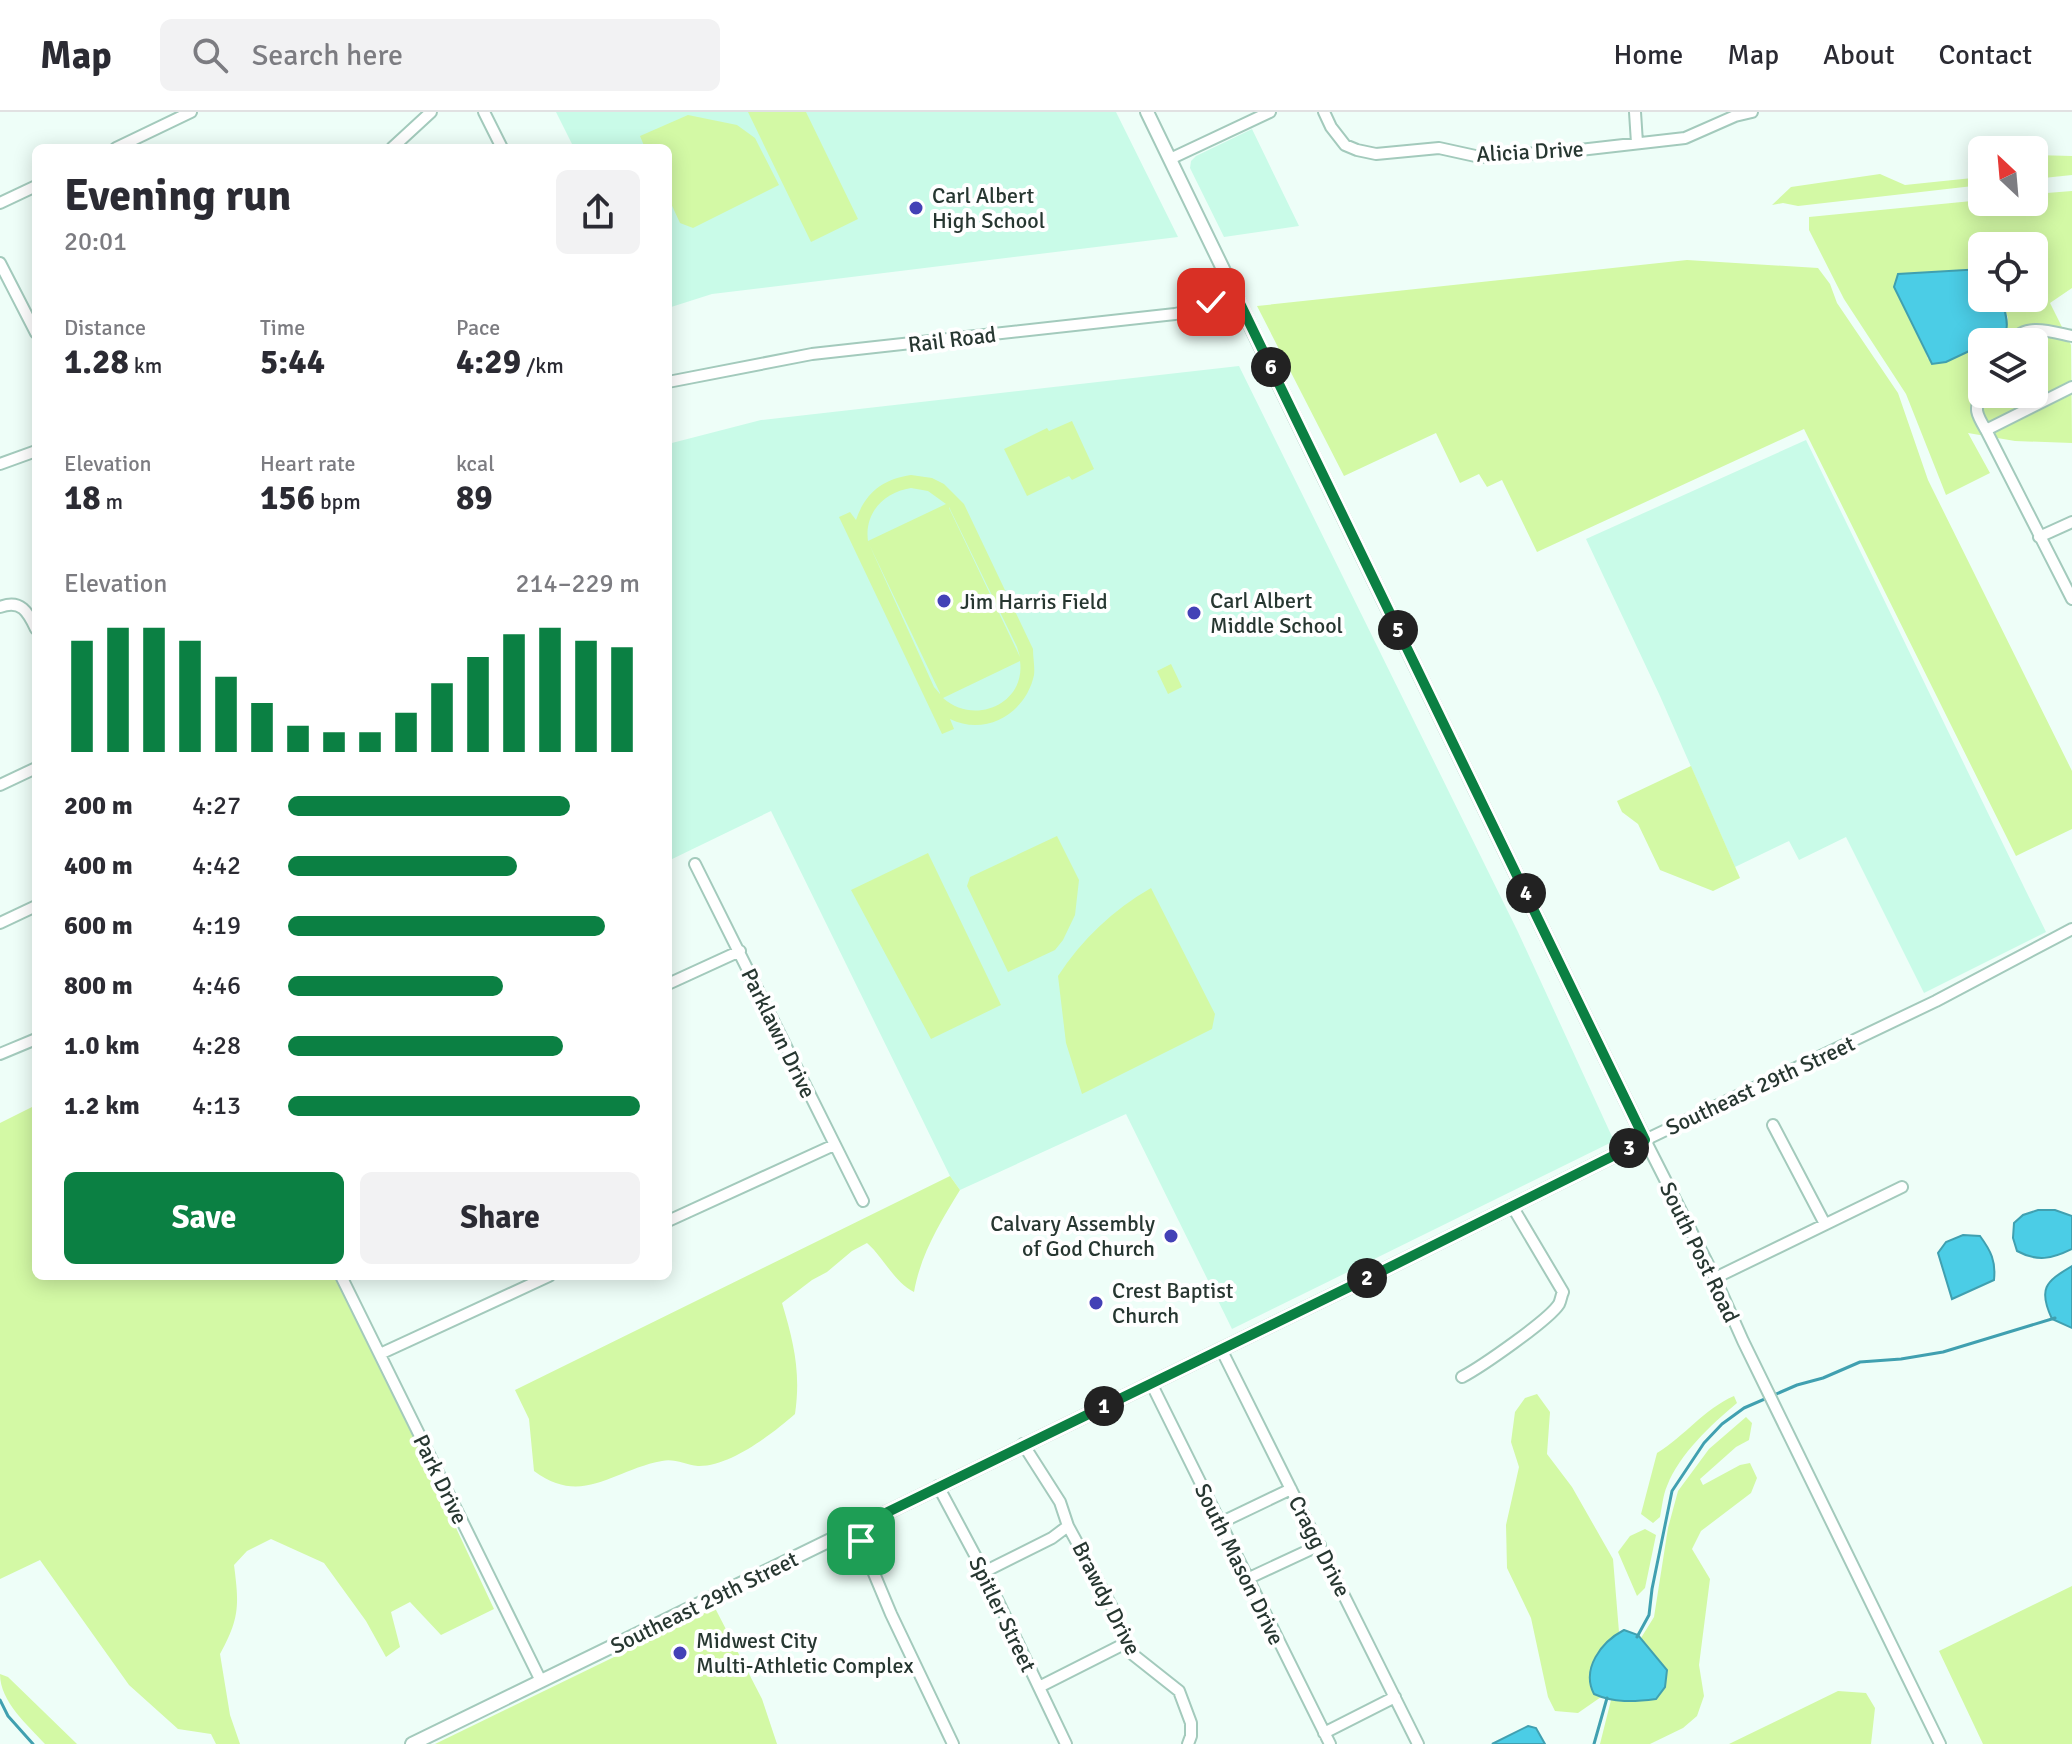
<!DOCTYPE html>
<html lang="en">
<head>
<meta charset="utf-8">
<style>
	:root { --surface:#fff; --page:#f2f2f3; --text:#2b2b33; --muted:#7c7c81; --line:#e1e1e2; --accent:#0b8043 }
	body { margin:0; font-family:Signika,sans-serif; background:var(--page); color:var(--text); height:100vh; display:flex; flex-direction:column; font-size:30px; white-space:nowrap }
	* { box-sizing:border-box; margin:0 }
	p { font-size:26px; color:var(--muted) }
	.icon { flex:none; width:44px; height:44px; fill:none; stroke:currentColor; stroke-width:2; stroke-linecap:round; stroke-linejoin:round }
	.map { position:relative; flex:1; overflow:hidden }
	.panel { position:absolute; left:32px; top:32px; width:640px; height:1136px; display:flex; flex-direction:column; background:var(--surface); border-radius:12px; box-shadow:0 4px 20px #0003 }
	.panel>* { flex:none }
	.needle { width:52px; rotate:334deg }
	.buttons { position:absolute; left:1968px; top:24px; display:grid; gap:16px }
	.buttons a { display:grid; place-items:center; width:80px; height:80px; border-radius:12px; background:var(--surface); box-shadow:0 4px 20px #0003; font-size:40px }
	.pin { position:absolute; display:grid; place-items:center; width:68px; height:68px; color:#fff; margin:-34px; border-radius:16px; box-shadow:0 4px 12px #0006 }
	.km { position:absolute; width:40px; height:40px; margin:-20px; border-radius:50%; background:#222; color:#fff; font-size:22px; line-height:40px; text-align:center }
	.round { display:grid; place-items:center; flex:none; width:84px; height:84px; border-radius:12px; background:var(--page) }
	.headline { display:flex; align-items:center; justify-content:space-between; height:136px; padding:0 32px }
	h1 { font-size:44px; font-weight:800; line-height:60px }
	.figures { display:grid; grid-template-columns:repeat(3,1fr); gap:12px; height:136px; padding:8px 32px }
	.figures div { display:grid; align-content:center }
	.figures b { font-size:34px; font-weight:800 }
	.figures small { font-size:22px; font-weight:400 }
	.figures p { font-size:22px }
	.chart { height:224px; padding:16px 32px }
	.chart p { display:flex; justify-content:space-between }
	.chart svg { width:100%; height:144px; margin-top:8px; stroke:var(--accent); stroke-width:6 }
	.primary-button { display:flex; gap:16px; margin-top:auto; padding:16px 32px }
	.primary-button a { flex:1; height:92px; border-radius:12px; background:var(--accent); color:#fff; font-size:32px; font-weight:800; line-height:92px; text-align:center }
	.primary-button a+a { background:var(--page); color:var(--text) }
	ul { padding:0 32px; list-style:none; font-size:26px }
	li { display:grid; grid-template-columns:128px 96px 1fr; align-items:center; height:60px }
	li i { height:20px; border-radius:10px; background:var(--accent) }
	header { display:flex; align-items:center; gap:48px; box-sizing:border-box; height:112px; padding:0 40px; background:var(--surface); border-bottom:2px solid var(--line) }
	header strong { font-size:38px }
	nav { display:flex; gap:44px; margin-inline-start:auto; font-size:28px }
	.search { width:560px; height:72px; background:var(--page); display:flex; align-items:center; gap:20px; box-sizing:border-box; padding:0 28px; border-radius:12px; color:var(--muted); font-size:30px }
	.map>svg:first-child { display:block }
	.built { fill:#c9fbe8 }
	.green { fill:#d3f9a5; fill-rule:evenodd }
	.water { fill:#4bcde6; stroke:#40a0b0; stroke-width:2 }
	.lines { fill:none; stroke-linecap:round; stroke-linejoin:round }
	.stream { stroke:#40a0b0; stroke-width:3 }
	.minor-casing { stroke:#a3cabc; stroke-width:14 }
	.major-casing { stroke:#a3cabc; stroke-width:16 }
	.minor { stroke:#fff; stroke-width:10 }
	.major { stroke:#fff; stroke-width:12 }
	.route-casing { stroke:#fff; stroke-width:16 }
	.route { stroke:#0b8043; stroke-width:10 }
	.poi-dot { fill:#4341b6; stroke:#fff; stroke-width:3 }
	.labels { text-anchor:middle; stroke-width:8; stroke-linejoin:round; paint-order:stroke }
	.street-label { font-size:22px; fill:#273731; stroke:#fff }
	.poi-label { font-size:22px; fill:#273731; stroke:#fff; text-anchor:start }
</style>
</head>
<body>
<header>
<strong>Map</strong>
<div class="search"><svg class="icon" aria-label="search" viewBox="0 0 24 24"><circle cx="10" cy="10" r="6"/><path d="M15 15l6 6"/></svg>Search here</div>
<nav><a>Home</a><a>Map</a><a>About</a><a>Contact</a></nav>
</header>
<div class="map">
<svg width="2072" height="1632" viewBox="0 0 2072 1632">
	<rect width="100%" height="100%" fill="#eefef8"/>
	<!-- built -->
	<path class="built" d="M556,0H1116L1178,125L712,182L668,196V36H574Z
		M1252,17L1299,114L1224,125L1190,56L1191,49L1196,44Z
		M1239,254L1518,820L1614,1029L1232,1217L1126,1002L960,1078L950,1064L771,699L668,749V332L761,308Z
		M1806,328L2046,820L1924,881L1846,725L1799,748L1789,729L1735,755L1660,584L1586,427Z"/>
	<!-- green -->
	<path class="green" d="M748,0H806L858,107L811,130Z
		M688,3L737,13L755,26L779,73L693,116L680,111L668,85V36H645L640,24Z
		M2034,43L2072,44V63L2034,67Z
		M1880,62L1905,73L1982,65V73L1798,94L1783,91L1772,93L1791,75Z
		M2072,79V176L2050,191L2071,233L2072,331L2015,329L1968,321L1990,361L1946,383L1906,282L1844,187L1809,118V105L1982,88V90H2034V82ZM1982,134H2034V186H2001L2008,206L2003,224L1992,230H2034V282H1982V233L1969,239L1928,247L1897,162L1982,157Z
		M1687,148L1818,156L1830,172L1837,191L1898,281L1928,368L2072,659V717L2016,744L1804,317L1537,440L1502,368L1487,375L1479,362L1460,371L1436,321L1344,364L1257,194Z
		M1072,309L1094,357L1072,368L1069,364L1027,384L1004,337L1047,316L1049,319Z
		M911,363L932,366L944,372L964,392L1033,537C1033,546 1035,555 1034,563C1026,601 986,625 950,607L954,617L942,622L839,405L850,400L856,408C865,381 883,367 911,363ZM911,376L928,379L946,392L868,429C864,401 884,380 911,376ZM949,395L1017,535L1020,545L949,396ZM869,432L940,581V582L934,575ZM1020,549C1026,592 974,614 943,586Z
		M1171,552L1182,575L1168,582L1157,559Z
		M1691,654L1740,766L1713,779L1660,758L1638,712L1622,700L1617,689Z
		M1057,724L1079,768L1075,803L1063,828L1055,838L1008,860L967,774L970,765Z
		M928,741L1001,893L931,927L851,778Z
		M1151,776L1215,902L1212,917L1082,982L1066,931L1058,864C1082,827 1113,798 1151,776Z
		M36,993V1164H338L494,1497L441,1523L410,1490L391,1500L400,1535L386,1545L366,1509L324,1451L271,1427L247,1439L234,1453C239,1492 240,1506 220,1542L230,1603L240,1632H216L211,1622L178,1617L129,1573L40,1448L0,1467V1011Z
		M950,1064L960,1078C940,1111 921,1141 914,1180C894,1170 884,1146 867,1131L852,1139L827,1160L812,1168L782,1191C794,1231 801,1261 795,1302C772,1322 730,1355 698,1354C686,1353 674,1346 662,1349C612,1358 583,1395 534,1359L529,1307L515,1278Z
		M1537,1282L1550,1300L1547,1342L1572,1375L1613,1447L1619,1520L1599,1540L1594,1582L1601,1585L1578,1601L1555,1599L1548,1585L1531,1506L1507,1456L1506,1413L1519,1355L1511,1330L1515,1300L1525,1286Z
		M1734,1284L1737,1291C1711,1313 1680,1341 1667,1374C1663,1383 1662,1395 1660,1405L1653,1411L1641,1402L1657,1341C1685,1324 1704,1297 1734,1284Z
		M1746,1305L1752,1311L1749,1328L1736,1335L1700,1367L1703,1373L1740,1353L1750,1351L1757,1366L1751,1381L1701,1419L1692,1437L1710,1467L1699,1553L1704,1584L1697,1604L1683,1616L1650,1632H1600L1611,1588L1633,1590L1667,1558L1641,1526L1654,1505L1668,1416L1678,1379L1709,1337Z
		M1645,1417L1656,1423L1645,1476L1637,1484L1618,1440L1630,1424Z
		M2072,1474V1632H1983L1939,1539Z
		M715,1496L762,1587L777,1632H435Z
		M0,1562L8,1565L77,1632H45C28,1613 0,1590 0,1562Z
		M1838,1579L1866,1581L1875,1596L1871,1632H1729Z"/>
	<!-- water -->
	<path class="water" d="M1982,157V186H2001C2008,208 2015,230 1982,230V233L1946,250L1932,252L1894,175L1898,162Z
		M2038,1098H2055L2072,1104V1137C2052,1147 2037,1150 2017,1139L2013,1126L2014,1111L2023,1103Z
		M1963,1123L1980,1124C1991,1139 1996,1149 1994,1168L1952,1187L1938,1141L1946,1130Z
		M2072,1154V1216L2052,1207C2038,1177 2045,1170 2072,1154Z
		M1624,1518L1638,1523L1667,1558L1665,1575L1656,1587C1634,1590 1614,1591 1594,1582C1581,1557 1601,1530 1624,1518Z
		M1528,1614L1536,1616L1545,1632H1492Z"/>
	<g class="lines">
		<!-- stream -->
		<path class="stream" d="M1637,1525L1649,1503L1652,1477L1672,1379L1704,1331L1722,1312L1744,1296L1797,1273L1823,1266L1860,1250L1901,1247L1943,1240L2055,1206
			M0,1588L8,1604L33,1632
			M1594,1632L1607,1586"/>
		<defs>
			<path id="minor" d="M484,0L502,36
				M1324,0L1331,15L1345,33L1357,38L1376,42L1439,36L1480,45L1571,39L1685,26L1735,4L1752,0
				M1635,0L1637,31
				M116,36L191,0
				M392,36L431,0
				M1170,47L1270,0
				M0,91L36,74
				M0,151L36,221
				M2012,230C2025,210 2052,220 2072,224
				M668,270L812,242L1175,202L1193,198L1234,179
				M2072,275L1986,318L2072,487
				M1982,281C1973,297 1977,303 1986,318
				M0,352L36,339
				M2039,425L2072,410
				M0,495C21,487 28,500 36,517
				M0,673L36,656
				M695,752L863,1089
				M0,811L36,794
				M668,872L740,839
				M0,942L36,927
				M1773,1013L1825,1112
				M668,1109L834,1033
				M341,1164L541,1569
				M1715,1166L1902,1075
				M1221,1237L1418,1632
				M380,1242L549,1164
				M1462,1265C1481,1255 1549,1208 1559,1192C1561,1188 1561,1184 1563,1180L1512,1094
				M1151,1271L1330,1632
				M1023,1332L1060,1390L1068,1414L1113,1497L1131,1541L1179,1579L1191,1611V1624L1188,1632
				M938,1374L984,1460L1066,1632
				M1220,1411L1291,1377
				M855,1416L891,1502L953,1632
				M984,1460L1052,1426L1068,1414
				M1247,1467L1320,1433
				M1039,1575L1126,1531
				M1324,1621L1395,1585
				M1940,1632L1743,1229L1715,1166L1645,1028L1936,889L2072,817"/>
			<path id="major" d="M412,1632L1378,1161L1645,1028L1147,0"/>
		</defs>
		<!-- minor casing -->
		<use href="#minor" class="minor-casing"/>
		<!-- major casing -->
		<use href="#major" class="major-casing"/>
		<!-- minor -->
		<use href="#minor" class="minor"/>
		<!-- major -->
		<use href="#major" class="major"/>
	</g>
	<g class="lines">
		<defs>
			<path id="route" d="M861,1429L855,1416L1378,1161L1645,1028L1234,179L1211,190"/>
		</defs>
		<!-- route casing -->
		<use href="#route" class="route-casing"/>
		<!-- route -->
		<use href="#route" class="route"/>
	</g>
	<!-- markers -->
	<g class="poi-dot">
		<circle cx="916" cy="96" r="8"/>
		<circle cx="944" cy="489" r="8"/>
		<circle cx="1194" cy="501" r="8"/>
		<circle cx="1171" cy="1124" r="8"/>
		<circle cx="1096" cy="1191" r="8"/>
		<circle cx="680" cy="1541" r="8"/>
	</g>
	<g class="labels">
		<!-- street labels -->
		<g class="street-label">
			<text transform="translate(1530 39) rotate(-3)" y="8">Alicia Drive</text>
			<text transform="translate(952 227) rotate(-7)" y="8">Rail Road</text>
			<text transform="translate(779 921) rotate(64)" y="8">Parklawn Drive</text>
			<text transform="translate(1760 973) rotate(-25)" y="8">Southeast 29th Street</text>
			<text transform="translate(1700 1140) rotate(64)" y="8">South Post Road</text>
			<text transform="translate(441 1367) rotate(64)" y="8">Park Drive</text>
			<text transform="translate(1320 1434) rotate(63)" y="8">Cragg Drive</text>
			<text transform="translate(1240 1452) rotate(64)" y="8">South Mason Drive</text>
			<text transform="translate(1107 1486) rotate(63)" y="8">Brawdy Drive</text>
			<text transform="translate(704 1490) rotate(-26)" y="8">Southeast 29th Street</text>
			<text transform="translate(1003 1502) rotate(64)" y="8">Spitler Street</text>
		</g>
		<!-- poi labels -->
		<g class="poi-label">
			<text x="932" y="91">Carl Albert<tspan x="932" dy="25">High School</tspan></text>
			<text x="1210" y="496">Carl Albert<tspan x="1210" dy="25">Middle School</tspan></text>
			<text x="960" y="497">Jim Harris Field</text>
			<text x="1155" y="1119" text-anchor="end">Calvary Assembly<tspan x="1155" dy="25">of God Church</tspan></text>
			<text x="1112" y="1186">Crest Baptist<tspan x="1112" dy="25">Church</tspan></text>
			<text x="696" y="1536">Midwest City<tspan x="696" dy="25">Multi-Athletic Complex</tspan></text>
		</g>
	</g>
</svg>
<div class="buttons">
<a><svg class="needle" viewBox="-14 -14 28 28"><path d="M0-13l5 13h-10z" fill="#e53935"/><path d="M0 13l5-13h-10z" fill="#7c7c81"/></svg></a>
<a><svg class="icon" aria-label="locate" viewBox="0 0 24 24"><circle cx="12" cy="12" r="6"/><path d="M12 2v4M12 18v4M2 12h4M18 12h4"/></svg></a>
<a><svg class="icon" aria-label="layers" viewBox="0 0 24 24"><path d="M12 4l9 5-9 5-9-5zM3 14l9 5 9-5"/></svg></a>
</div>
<div class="pin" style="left:861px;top:1429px;background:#1e9e55"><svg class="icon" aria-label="arrive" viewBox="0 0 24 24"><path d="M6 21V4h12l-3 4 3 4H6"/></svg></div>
<div class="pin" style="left:1211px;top:190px;background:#d93025"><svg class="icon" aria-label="check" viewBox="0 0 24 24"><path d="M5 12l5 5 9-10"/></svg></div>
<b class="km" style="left:1104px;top:1294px">1</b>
<b class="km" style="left:1367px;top:1166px">2</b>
<b class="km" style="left:1629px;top:1036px">3</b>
<b class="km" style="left:1526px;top:781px">4</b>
<b class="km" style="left:1398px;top:518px">5</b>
<b class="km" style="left:1271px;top:255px">6</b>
<section class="panel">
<div class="headline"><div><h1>Evening run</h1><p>20:01</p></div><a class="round"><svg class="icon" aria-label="share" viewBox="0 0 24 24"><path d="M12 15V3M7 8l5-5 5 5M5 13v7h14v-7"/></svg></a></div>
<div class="figures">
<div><p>Distance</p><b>1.28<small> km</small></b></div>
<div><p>Time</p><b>5:44</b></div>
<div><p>Pace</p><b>4:29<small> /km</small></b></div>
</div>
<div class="figures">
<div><p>Elevation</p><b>18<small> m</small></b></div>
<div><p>Heart rate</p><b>156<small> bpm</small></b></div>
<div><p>kcal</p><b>89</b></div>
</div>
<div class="chart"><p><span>Elevation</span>214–229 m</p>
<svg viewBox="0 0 160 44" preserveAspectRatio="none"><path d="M5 44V10M15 44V6M25 44V6M35 44V10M45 44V21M55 44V29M65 44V36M75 44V38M85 44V38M95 44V32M105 44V23M115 44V15M125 44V8M135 44V6M145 44V10M155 44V12"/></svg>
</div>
<ul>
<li><b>200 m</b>4:27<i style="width:80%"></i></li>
<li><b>400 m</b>4:42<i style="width:65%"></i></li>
<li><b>600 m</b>4:19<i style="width:90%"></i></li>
<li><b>800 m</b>4:46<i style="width:61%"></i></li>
<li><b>1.0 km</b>4:28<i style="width:78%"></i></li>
<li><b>1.2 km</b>4:13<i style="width:100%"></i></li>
</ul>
<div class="primary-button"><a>Save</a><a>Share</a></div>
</section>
</div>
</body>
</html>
